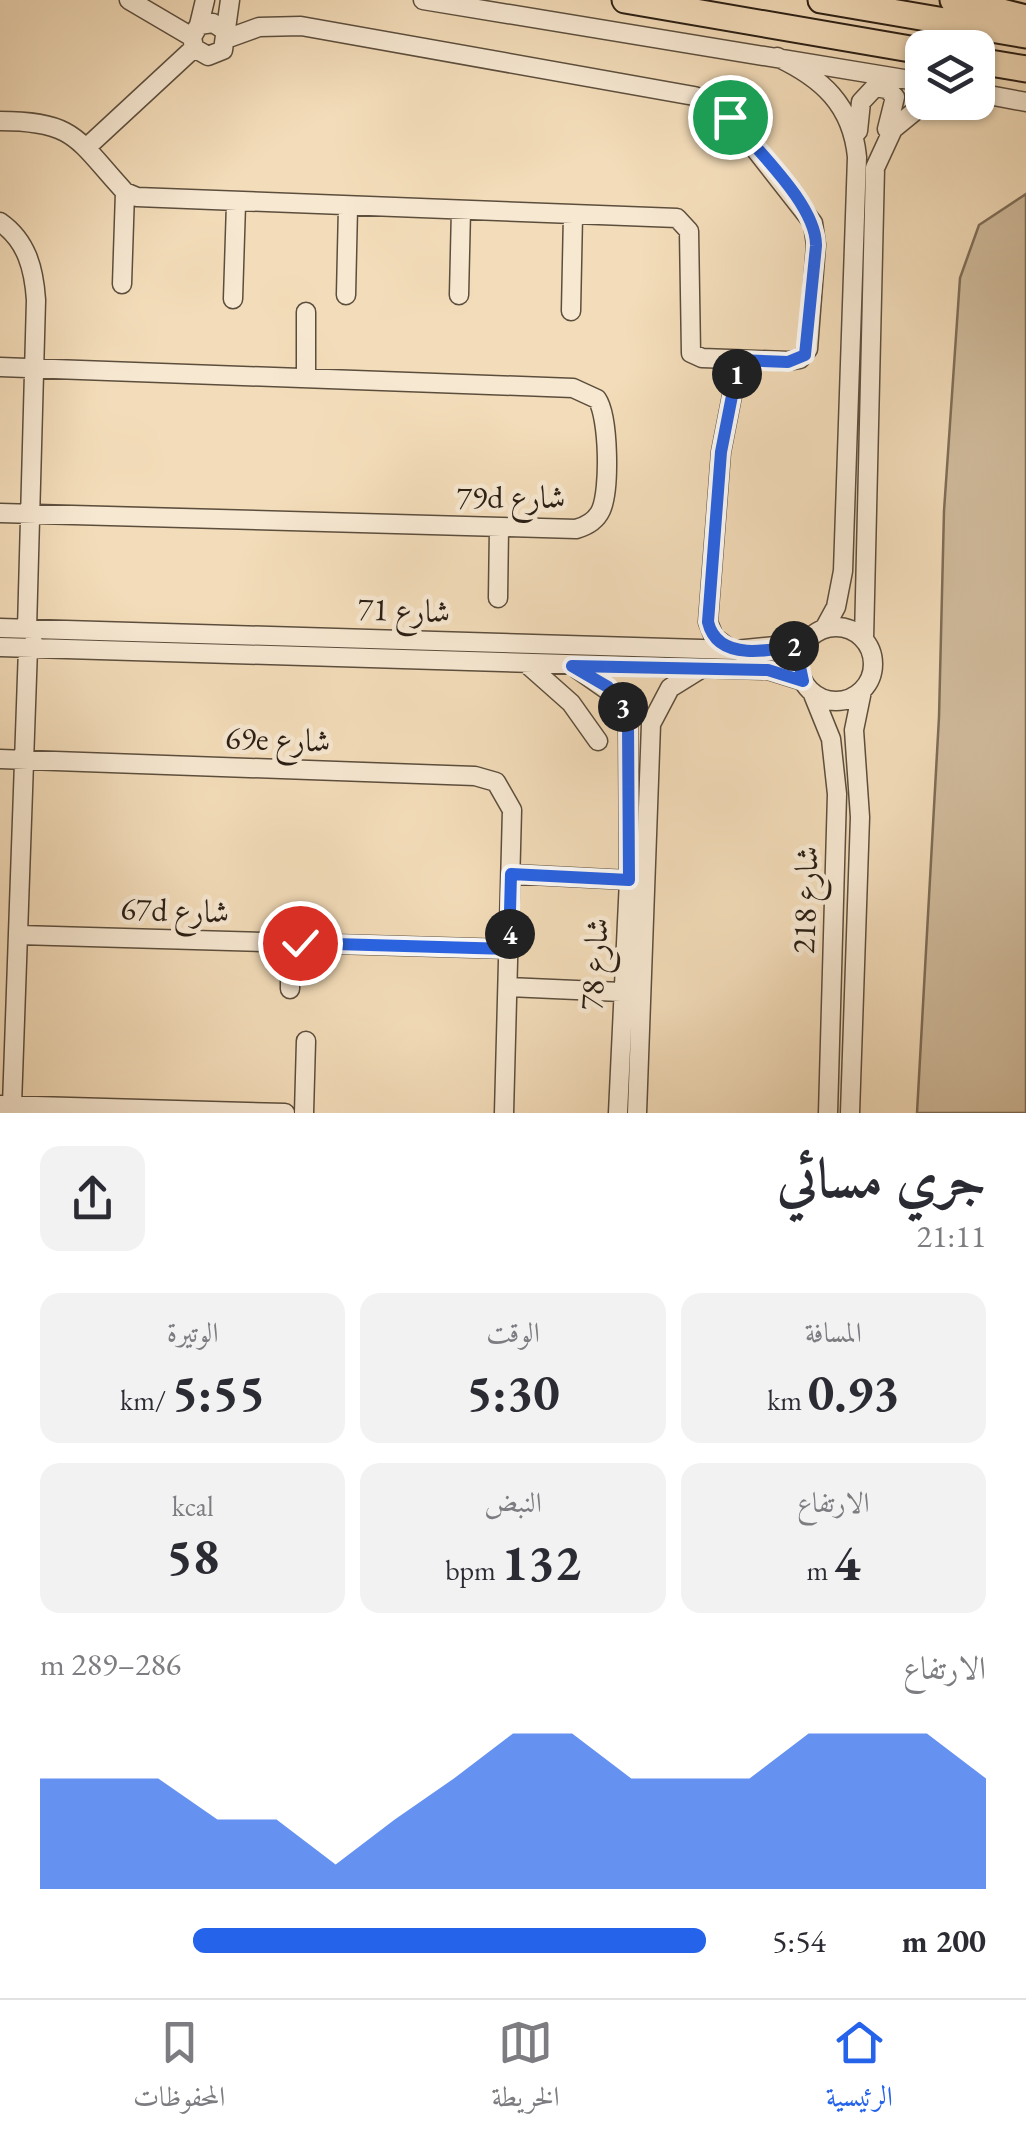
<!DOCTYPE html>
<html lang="ar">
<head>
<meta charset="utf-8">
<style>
	:root { --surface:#fff; --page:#f2f2f3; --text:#2b2b33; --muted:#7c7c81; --line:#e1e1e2; --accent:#2563eb }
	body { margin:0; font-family:"EB Garamond",Amiri,serif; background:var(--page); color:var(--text); direction:rtl; height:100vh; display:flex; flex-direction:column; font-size:38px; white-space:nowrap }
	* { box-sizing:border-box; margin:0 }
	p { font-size:32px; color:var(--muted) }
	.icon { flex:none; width:55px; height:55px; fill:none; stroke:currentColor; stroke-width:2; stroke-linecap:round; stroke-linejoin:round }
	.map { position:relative; height:1113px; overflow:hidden; direction:ltr }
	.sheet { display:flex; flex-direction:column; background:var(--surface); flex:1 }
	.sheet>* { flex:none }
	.tools { position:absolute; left:905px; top:30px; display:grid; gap:20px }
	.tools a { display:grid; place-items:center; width:90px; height:90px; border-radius:20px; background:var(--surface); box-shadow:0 2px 8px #0004; font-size:50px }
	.pin { position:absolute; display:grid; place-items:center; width:85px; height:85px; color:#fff; margin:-42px; border:5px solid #fff; border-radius:50%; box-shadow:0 2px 10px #0007 }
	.km { position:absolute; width:50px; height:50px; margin:-25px; border-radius:50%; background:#222; color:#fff; font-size:28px; line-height:50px; text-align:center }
	.round { display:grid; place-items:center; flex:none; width:105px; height:105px; border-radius:20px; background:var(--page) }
	.overview { display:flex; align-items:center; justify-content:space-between; height:170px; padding:0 40px }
	h1 { font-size:55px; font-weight:700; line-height:75px }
	.figures { display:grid; grid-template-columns:repeat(3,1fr); gap:15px; height:170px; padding:10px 40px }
	.figures div { display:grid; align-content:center; border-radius:20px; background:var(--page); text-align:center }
	.figures b { font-size:50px; font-weight:700 }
	.figures small { font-size:28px; font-weight:400 }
	.figures p { font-size:28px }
	.chart { height:280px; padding:20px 40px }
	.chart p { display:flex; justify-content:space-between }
	.chart svg { width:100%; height:180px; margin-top:10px; fill:var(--accent); opacity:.7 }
	ul { padding:0 40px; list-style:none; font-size:32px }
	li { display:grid; grid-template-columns:160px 120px 1fr; align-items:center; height:75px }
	li i { height:25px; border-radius:12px; background:var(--accent) }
	.tabs { display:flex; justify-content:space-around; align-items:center; height:140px; border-top:2px solid var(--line); background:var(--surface); font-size:28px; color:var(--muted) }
	.tabs a { display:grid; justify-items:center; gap:5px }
	.tabs .active { color:var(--accent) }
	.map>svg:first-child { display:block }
	.green { fill:#d1bc9d; stroke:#7e6d58; stroke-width:2.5 }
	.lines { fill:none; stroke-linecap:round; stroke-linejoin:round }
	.minor-casing { stroke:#5c4e3d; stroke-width:21 }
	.highway-casing { stroke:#2a1e14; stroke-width:29 }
	.minor { stroke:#f7e8d2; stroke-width:18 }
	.highway { stroke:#f3dcb9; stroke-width:25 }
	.route-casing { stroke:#fff; stroke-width:20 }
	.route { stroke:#2563eb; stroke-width:12 }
	.labels { text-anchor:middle; stroke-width:9; stroke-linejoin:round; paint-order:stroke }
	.street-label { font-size:32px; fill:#2a1e14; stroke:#f7e8d2 }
</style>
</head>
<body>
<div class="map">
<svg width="1026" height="1113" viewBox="0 0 1026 1113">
	<rect width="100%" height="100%" fill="#f3dcb9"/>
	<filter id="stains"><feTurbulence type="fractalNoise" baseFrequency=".002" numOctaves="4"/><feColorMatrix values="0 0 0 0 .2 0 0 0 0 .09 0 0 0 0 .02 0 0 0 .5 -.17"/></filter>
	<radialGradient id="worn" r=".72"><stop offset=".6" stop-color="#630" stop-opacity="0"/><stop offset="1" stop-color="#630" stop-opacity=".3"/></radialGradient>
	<!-- green -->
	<path class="green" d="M1026,194V1113H917L939,717L944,511L960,278L979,225Z"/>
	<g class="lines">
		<defs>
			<path id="minor" d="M129,0L192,37
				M423,0L922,82
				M199,25L205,0
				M224,30L213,23L199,25L192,37L194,48L208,56L223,50L230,0
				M777,57C822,78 852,105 857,157L843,571L836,607L824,629
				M978,93L1026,102
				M0,121C76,121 77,140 125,192L137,197L677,218L689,231L691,353L702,358L788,361L800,359L808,349L816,245L813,223L730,117L714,103L694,96L301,26L259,27L226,39
				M858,131L861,102L875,87L887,89L895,97L887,129
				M86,148L194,48
				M0,222C27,241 34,269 36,300L27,629
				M122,284L125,192
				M346,295L348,207
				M459,295L461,210
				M233,299L236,204
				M571,311L573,215
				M0,367L573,388L597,399C609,417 610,490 601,510C596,521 587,526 576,529L0,513
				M306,378V312
				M498,598L499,528
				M799 664a37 37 0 1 1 74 0a37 37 0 1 1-74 0Z
				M0,628L735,650L806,643
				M864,639L875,168L893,129L926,102
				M0,647L768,670L803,681
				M730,649L714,637L708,622L721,452L739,360
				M527,664L571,703L598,741
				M577,669L617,697L628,722L629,880L618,1113
				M812,692L831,739L837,794L828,1113
				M0,759L475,776L496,782L512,810L504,1113
				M511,874L629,880
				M19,935L509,949
				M508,987L621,992
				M290,989V943
				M0,1105L285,1113
				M12,1105L28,648L34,644
				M304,1113L306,1041
				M637,1113L651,724L670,688L699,670
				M850,1113L860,817L854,730L862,691"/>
			<path id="highway" d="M625,0L922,51
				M821,0L1026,35
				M953,0L1026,18
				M978,61L1026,69"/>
		</defs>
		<!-- minor casing -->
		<use href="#minor" class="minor-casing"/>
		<!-- highway casing -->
		<use href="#highway" class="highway-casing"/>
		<!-- minor -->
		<use href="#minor" class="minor"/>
		<!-- highway -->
		<use href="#highway" class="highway"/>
	</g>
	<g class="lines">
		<defs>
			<path id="route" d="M300,943L509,949L511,874L629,880L628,722L608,687L572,666L768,670L803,681L799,662L806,643C774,650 718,664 708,622L721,452L739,360L788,362L805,355L816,246C817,205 755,149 730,117"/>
		</defs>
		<!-- route casing -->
		<use href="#route" class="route-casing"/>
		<!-- route -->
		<use href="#route" class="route"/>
	</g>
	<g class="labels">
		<!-- street labels -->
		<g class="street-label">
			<text x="511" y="508">79d شارع</text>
			<text transform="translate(404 610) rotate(2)" y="11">شارع 71</text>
			<text transform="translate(278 739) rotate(2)" y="11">69e شارع</text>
			<text transform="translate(805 900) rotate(-88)" y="11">شارع 218</text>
			<text transform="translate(175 910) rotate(2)" y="11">67d شارع</text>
			<text transform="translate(594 964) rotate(-86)" y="11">شارع 78</text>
		</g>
	</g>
	<rect width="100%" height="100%" filter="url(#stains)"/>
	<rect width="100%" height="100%" fill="url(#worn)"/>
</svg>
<div class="tools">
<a><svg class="icon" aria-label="layers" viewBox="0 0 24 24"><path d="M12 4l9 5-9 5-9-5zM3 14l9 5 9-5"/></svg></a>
</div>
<div class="pin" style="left:730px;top:117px;background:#1e9e55"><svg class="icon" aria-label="arrive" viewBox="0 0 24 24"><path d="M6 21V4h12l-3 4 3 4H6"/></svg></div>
<div class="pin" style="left:300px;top:943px;background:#d93025"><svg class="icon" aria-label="check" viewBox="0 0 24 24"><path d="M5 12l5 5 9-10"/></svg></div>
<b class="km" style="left:737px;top:374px">1</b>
<b class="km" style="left:794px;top:646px">2</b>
<b class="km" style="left:623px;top:707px">3</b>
<b class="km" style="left:510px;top:934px">4</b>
</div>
<section class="sheet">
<div class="overview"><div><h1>جري مسائي</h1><p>21:11</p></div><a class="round"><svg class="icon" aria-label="share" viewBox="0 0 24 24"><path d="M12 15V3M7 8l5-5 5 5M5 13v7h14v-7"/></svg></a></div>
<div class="figures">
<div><p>المسافة</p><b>0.93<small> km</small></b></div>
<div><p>الوقت</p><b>5:30</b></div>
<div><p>الوتيرة</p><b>5:55<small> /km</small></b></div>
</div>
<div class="figures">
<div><p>الارتفاع</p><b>4<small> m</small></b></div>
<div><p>النبض</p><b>132<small> bpm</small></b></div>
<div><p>kcal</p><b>58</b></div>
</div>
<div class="chart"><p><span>الارتفاع</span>286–289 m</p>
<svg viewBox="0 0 160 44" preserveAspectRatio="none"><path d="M0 44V17L10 17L20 17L30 27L40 27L50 38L60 27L70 17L80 6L90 6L100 17L110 17L120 17L130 6L140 6L150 6L160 17V44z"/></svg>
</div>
<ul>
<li><b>200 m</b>5:54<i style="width:77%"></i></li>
</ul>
</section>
<nav class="tabs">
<a class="active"><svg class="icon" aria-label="home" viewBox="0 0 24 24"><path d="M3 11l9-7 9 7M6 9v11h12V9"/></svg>الرئيسية</a>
<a><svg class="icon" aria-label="map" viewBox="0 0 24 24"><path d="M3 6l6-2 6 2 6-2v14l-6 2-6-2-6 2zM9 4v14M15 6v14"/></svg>الخريطة</a>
<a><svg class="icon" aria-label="saved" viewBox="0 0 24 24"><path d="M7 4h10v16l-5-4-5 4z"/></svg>المحفوظات</a>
</nav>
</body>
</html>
